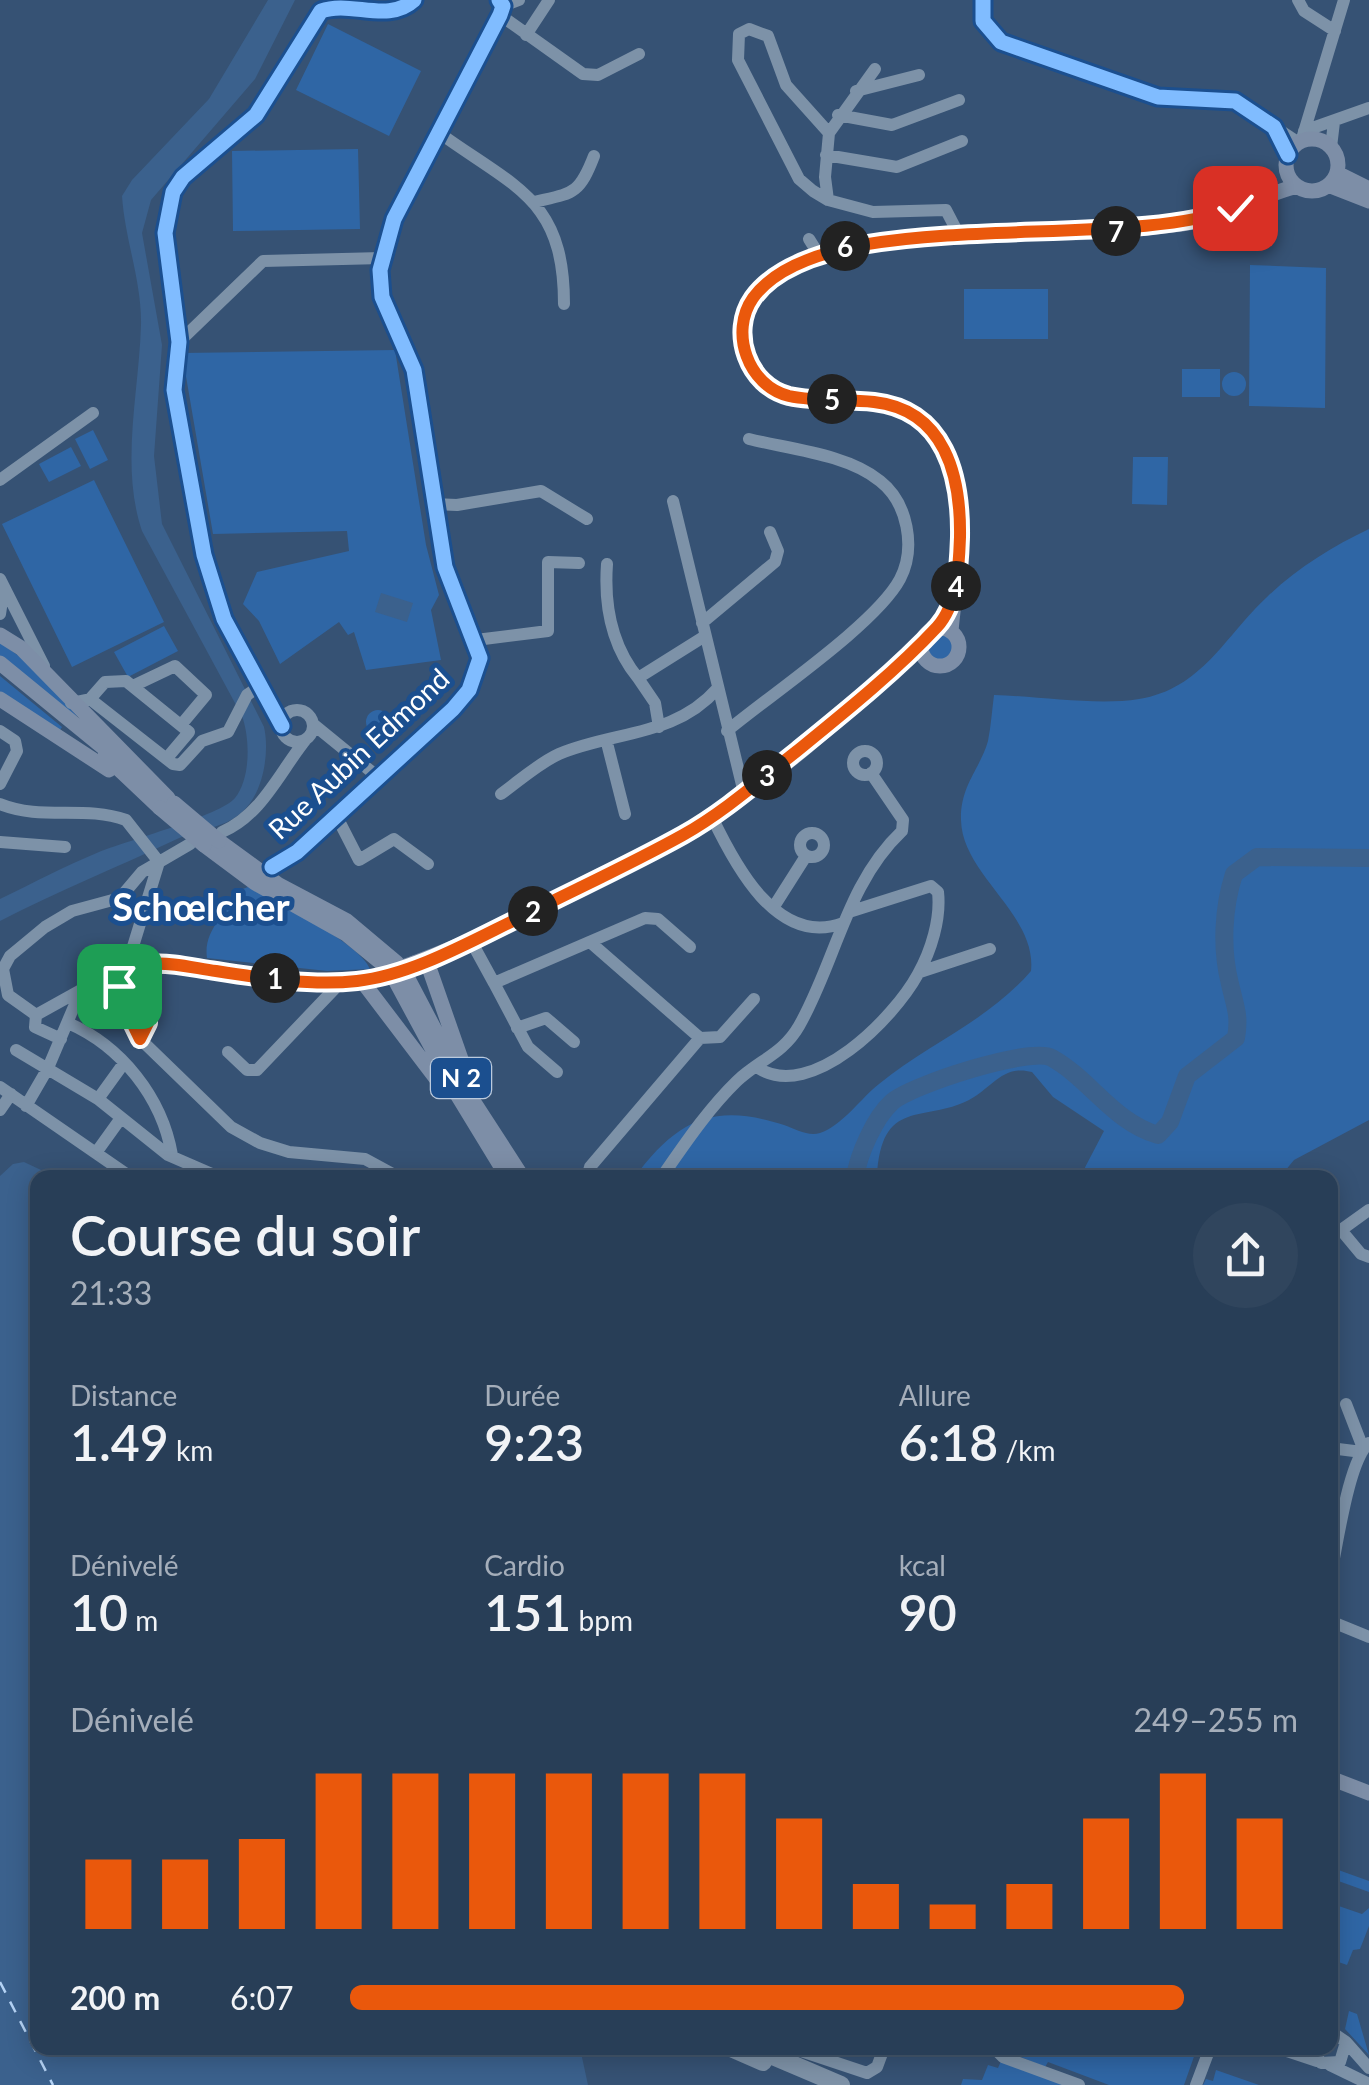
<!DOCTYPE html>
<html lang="fr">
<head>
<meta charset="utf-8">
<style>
	:root { --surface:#283e57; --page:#30455d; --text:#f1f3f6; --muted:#a5aeba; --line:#44576d; --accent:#ea580c }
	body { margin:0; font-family:Lato,sans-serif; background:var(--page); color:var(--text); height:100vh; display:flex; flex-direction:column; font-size:38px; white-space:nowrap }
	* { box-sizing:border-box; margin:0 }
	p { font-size:32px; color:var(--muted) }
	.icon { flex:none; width:55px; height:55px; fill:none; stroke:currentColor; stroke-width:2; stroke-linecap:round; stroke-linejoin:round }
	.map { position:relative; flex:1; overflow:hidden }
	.panel { position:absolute; left:30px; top:1170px; width:1308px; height:885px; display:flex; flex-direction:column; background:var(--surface); border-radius:20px; box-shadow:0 5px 25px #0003,0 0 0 2px var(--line) }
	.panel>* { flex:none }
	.pin { position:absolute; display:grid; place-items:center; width:85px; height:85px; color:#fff; margin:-42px; border-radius:20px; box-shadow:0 5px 15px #0006 }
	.km { position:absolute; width:50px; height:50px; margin:-25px; border-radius:50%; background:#222; color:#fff; font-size:28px; line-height:50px; text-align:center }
	.round { display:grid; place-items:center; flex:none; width:105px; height:105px; border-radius:52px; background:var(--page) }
	.headline { display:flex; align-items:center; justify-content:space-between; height:170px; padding:0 40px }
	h1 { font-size:55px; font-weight:600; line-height:75px }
	.stats { display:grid; grid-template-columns:repeat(3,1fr); gap:15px; height:170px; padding:10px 40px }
	.stats div { display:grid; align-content:center }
	.stats b { font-size:50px; font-weight:600 }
	.stats small { font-size:28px; font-weight:400 }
	.stats p { font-size:28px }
	.chart { height:280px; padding:20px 40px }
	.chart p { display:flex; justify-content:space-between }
	.chart svg { width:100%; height:180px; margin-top:10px; stroke:var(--accent); stroke-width:6 }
	ul { padding:0 40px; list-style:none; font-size:32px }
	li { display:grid; grid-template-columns:160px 120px 1fr; align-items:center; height:75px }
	li i { height:25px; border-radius:12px; background:var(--accent) }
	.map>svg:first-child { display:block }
	.green { fill:#2f66a5 }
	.water { fill:#3b618d }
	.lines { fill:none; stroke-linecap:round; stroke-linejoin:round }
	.river { stroke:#3b618d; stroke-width:18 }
	.ferry { stroke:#b5d3f5; stroke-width:2.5; stroke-dasharray:12 10; stroke-linecap:butt }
	.minor { stroke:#7d92a8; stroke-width:12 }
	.major { stroke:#7d8ea7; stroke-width:15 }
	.highway { stroke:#7e92a7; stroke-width:18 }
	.major-bridge { stroke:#7d8ea7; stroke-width:15 }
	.cycleway-casing { stroke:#1b4f8f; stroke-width:21 }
	.cycleway { stroke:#80bcff; stroke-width:15 }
	.route-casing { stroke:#fff; stroke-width:20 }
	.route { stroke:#ea580c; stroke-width:12 }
	.labels { text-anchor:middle; stroke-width:10; stroke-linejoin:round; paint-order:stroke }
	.shield { fill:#1b4f8f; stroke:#bbcadd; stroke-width:2.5 }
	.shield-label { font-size:25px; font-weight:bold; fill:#fff }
	.street-label { font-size:28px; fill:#fff; stroke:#1b4f8f }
	.district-label { font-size:38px; font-weight:bold; fill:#fff; stroke:#1b4f8f }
</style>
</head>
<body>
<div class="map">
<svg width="1369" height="2085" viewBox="0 0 1369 2085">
	<rect width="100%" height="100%" fill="#365274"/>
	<!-- green -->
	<path class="green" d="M328,24L421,71L389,136L296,90Z
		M358,149L360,229L233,231L232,151Z
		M1250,265L1326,268L1325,408L1249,406Z
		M964,289H1048V339H964Z
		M395,350L426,545L439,595L431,610L441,660L366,670L354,632L348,635L339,622L280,664L259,621L243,604L257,572L349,551L347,531L213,534L182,353Z
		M1182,369H1220V397H1182Z
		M1222 384a12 12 0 1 1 24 0a12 12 0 1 1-24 0Z
		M93,430L108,460L90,469L75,439Z
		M71,447L81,466L49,482L39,464Z
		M1133,457H1168L1167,505L1132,504Z
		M94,480L164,622L72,667L2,524Z
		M1369,529V1120L1294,1160L1280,1177H1080L1104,1131L1053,1097L1032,1072C1003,1064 992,1088 969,1100C924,1123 881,1097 877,1177L634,1178C677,1120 713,1102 784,1125C795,1129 809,1137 820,1133C842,1126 861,1098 879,1084C929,1043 988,1021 1031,971C1037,914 962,875 961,820C960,786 980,769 988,741C991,726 992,710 994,695C1038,696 1097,706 1139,699C1202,689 1225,636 1267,597C1296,569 1333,546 1369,529Z
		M164,626L178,651L128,677L114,652Z
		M925 646a15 15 0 1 1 30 0a15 15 0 1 1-30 0Z
		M0,642L32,666L77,716L73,719L0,659Z
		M0,676L62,727L60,730L0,692Z
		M366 722a12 12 0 1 1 24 0a12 12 0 1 1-24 0Z
		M248,887C276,903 359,942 370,969L327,971L207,958C203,930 226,917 232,893Z
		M1330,1867L1369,1881V1892L1330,1878Z
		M1330,1903L1362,1914L1369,1908V1926L1360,1949L1353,1950L1347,1965L1330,1959Z
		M1349,2011L1357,2014L1369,2055L1345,2029Z
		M999,2048H1197L1184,2085H1109L1048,2062L1045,2067Z
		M1001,2061L1072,2085H961L963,2079L982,2080L988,2065L998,2068Z
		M1216,2070L1259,2085H1203L1206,2079L1213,2081Z"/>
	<!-- water -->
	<path class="water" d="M268,0H295L255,79L151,200L142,233L162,345L154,456L162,524L264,727C270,753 263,795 241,813C222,829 199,829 177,839C118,867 58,891 0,921V899C33,883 65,866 99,852C123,842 222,815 235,798C251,778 250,738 242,716L142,531C120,466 139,393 141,325C142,282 125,240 122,196L132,180L209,99Z
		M381,593L413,603L407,622L375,612Z
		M24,1162L56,1177L38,1178V2048H580L588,2085H0V1176L13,1164Z"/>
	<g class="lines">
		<!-- river -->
		<path class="river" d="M855,1178C858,1155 875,1117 892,1102C911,1085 1031,1046 1052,1058C1091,1080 1112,1121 1158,1135L1170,1122L1187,1076L1236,1038C1240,1015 1235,1006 1230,984C1221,949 1223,908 1234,874L1257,857L1369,858"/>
		<!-- ferry -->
		<path class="ferry" d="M0,1982L53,2085"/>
		<!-- minor -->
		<path class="minor" d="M983,0V21L1001,42L1158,97L1235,101L1299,143
			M1298,0L1304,11L1335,31
			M503,6L519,0
			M500,15L583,74L598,75L639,54
			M526,35L549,0
			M856,91L919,75
			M838,115L892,125L959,100
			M1275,129L1288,155
			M1304,131L1369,108
			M438,132C515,188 564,198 564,304
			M829,133L875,69
			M1301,142L1344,0
			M1331,147L1334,122
			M826,155L897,167L962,141
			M828,200L825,177L829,133L786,85L768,36L749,29L739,34L738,60L799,179L813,191L828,200L873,212L946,210L959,235
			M534,202C573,193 579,195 594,156
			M809,239L819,255
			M179,342L263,261L382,258
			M0,480L93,413
			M673,501L744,793
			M433,504L457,505L541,491L587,519
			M607,564C604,606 611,645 638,678L705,636
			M0,579L44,666
			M0,614L4,587
			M702,623L775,562L778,551L770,532
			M476,640L548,631V562L579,563
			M638,678L655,703L659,727
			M133,686L175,666L206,695L181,725
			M90,699L105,682L126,681L189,732L167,758
			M71,703L90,699L173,764L180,765L202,741L228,732L247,695L260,686
			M281 726a16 16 0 1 1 32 0a16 16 0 1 1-32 0Z
			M313,724L378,777
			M282,726L224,619L204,555L174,390L179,342L165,233L173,192L183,177L256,115L321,11C351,0 388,24 414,0
			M0,731L15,741L17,751L0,784
			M727,731C770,695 876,624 900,579C916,548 908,503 880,481C847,454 789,449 749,439
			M607,743L625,814
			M853 763a12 12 0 1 1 24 0a12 12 0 1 1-24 0Z
			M501,794C519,781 539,763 559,754C613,731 675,737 717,689
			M0,804C42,821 84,805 126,820L159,862
			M337,817L359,860L394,839L428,864
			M712,817C734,863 777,948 843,923
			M222,832C262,815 280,771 307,738
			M800 845a12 12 0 1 1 24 0a12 12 0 1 1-24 0Z
			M0,842L65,847
			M272,867L297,852L453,709L469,690L480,658L445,567L414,370L382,297L380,270L394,219L503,6
			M773,908L806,856
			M471,941L494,983L645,918L658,919L690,947
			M590,942L700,1038
			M920,972L990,949
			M123,979L159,862
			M494,983L528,1047L557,1072
			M115,986L135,1034L231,1127L260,1143L289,1152L365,1159L400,1178
			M8,995L3,969L10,956L45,927L72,911L120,898L142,872L190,844
			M8,995L36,1015L35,1027L61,1039
			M36,1015L81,990
			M68,1023C121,1046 162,1097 172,1155
			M517,1028L546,1018L574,1042
			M700,1038L720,1037L754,999
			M16,1050L98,1099L168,1155L221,1178
			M228,1052L247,1070H257L341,982
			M758,1068C812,1102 894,1018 918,974C931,951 941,919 938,892L931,886L849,912
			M0,1087L132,1178
			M98,1099L124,1063
			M26,1106L48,1068L81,990L112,985
			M0,1110L11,1094
			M98,1150L121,1118
			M587,1178L590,1167L700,1038
			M661,1178C684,1145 708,1109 737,1081C759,1060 783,1054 799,1026C836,961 846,884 902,831L903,820L871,773
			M1341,1230L1361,1254L1369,1257
			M1330,1233L1341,1230L1369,1210
			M1346,1404L1363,1448
			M1330,1448L1362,1452
			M1330,1578C1337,1548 1348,1461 1369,1443
			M1330,1621L1369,1637
			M1346,2042L1369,2068
			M792,2048L867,2073L877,2067L884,2048
			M994,2048L1003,2057L1079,2085
			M1278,2048L1317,2061
			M1312,2048L1321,2063L1340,2062L1346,2042L1330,2031
			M1330,2065L1369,2084
			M1196,2085L1210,2048"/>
		<!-- major -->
		<path class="major" d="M1286 165a26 26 0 1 1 52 0a26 26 0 1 1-52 0Z
			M1337,173L1369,189
			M1328,185L1369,201
			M921 647a19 19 0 1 1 38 0a19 19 0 1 1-38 0Z
			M951,631C956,574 973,506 947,451C917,388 846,407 791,396C751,388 733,343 748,307C785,219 1019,236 1099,232C1127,231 1155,227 1182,224C1222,219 1259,196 1297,186
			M0,635L21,648L168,798
			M0,663L116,758
			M0,699L109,770
			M105,756L160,808
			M219,841L279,885L347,921L397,963
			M204,845L255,883L346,934L385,966
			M426,959L461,1059
			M414,963C506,928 597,883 683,835C759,793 859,704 921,643
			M405,973L468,1093L523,1178
			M394,978L455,1091L508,1178
			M362,981L441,1085
			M140,1039L148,1023L142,972L150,964L300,980L341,982L375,977
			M1330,1778L1369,1793"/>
		<!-- highway -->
		<path class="highway" d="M731,2048L763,2062
			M754,2048L841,2085"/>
		<!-- major-bridge -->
		<path class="major-bridge" d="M174,803L219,841
			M160,808L204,845
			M375,977L414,963"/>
		<defs>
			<path id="cycleway" d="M983,0V21L1001,42L1158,97L1235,101L1274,127L1288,155
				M282,726L224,619L204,555L174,390L179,342L165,233L173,192L183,177L256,115L321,11C351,0 388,24 414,0
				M272,867L297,852L453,709L469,690L480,658L445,567L414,370L382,297L380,270L394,219L500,15L503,6L499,0"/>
		</defs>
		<!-- cycleway casing -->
		<use href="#cycleway" class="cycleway-casing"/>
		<!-- cycleway -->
		<use href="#cycleway" class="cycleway"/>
	</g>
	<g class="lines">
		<defs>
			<path id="route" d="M119,986H114L140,1039L148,1023L142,972L150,964C172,962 194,968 216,971C260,978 312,986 357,981C413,975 473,940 523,916C576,889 631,864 683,835C724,812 760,780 797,751C845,712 896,671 937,627C958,604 959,565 960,537C961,476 945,410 874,402C846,399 817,402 789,396C748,386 729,332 753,298C823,201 1116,254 1235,208"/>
		</defs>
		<!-- route casing -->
		<use href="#route" class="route-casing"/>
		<!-- route -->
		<use href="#route" class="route"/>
	</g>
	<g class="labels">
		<!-- shield labels -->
		<rect class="shield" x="431" y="1058" width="60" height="40" rx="8"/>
		<g class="shield-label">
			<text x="461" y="1087">N 2</text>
		</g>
		<!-- street labels -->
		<g class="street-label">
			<text transform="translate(359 754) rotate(-43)" y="10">Rue Aubin Edmond</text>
		</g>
		<!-- district labels -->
		<g class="district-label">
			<text x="201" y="921">Schœlcher</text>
		</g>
	</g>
</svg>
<div class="pin" style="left:119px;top:986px;background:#1e9e55"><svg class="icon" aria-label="arrive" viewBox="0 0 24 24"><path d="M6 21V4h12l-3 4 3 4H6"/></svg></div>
<div class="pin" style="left:1235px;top:208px;background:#d93025"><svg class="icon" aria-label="check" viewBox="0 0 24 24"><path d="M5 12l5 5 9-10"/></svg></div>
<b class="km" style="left:275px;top:978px">1</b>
<b class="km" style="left:533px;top:911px">2</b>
<b class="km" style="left:767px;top:775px">3</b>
<b class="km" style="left:956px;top:586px">4</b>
<b class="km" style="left:832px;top:399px">5</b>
<b class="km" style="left:845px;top:246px">6</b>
<b class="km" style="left:1116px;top:231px">7</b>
<section class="panel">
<div class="headline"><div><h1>Course du soir</h1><p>21:33</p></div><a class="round"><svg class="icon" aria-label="share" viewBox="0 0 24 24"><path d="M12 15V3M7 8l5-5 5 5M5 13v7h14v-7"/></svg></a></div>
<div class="stats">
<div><p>Distance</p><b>1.49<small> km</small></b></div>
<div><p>Durée</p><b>9:23</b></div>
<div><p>Allure</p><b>6:18<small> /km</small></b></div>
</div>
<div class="stats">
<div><p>Dénivelé</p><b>10<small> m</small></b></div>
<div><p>Cardio</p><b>151<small> bpm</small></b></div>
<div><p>kcal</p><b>90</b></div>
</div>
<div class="chart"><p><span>Dénivelé</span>249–255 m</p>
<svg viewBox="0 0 160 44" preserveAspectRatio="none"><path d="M5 44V27M15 44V27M25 44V22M35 44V6M45 44V6M55 44V6M65 44V6M75 44V6M85 44V6M95 44V17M105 44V33M115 44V38M125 44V33M135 44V17M145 44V6M155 44V17"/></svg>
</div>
<ul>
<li><b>200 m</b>6:07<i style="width:88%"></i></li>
</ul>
</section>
</div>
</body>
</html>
